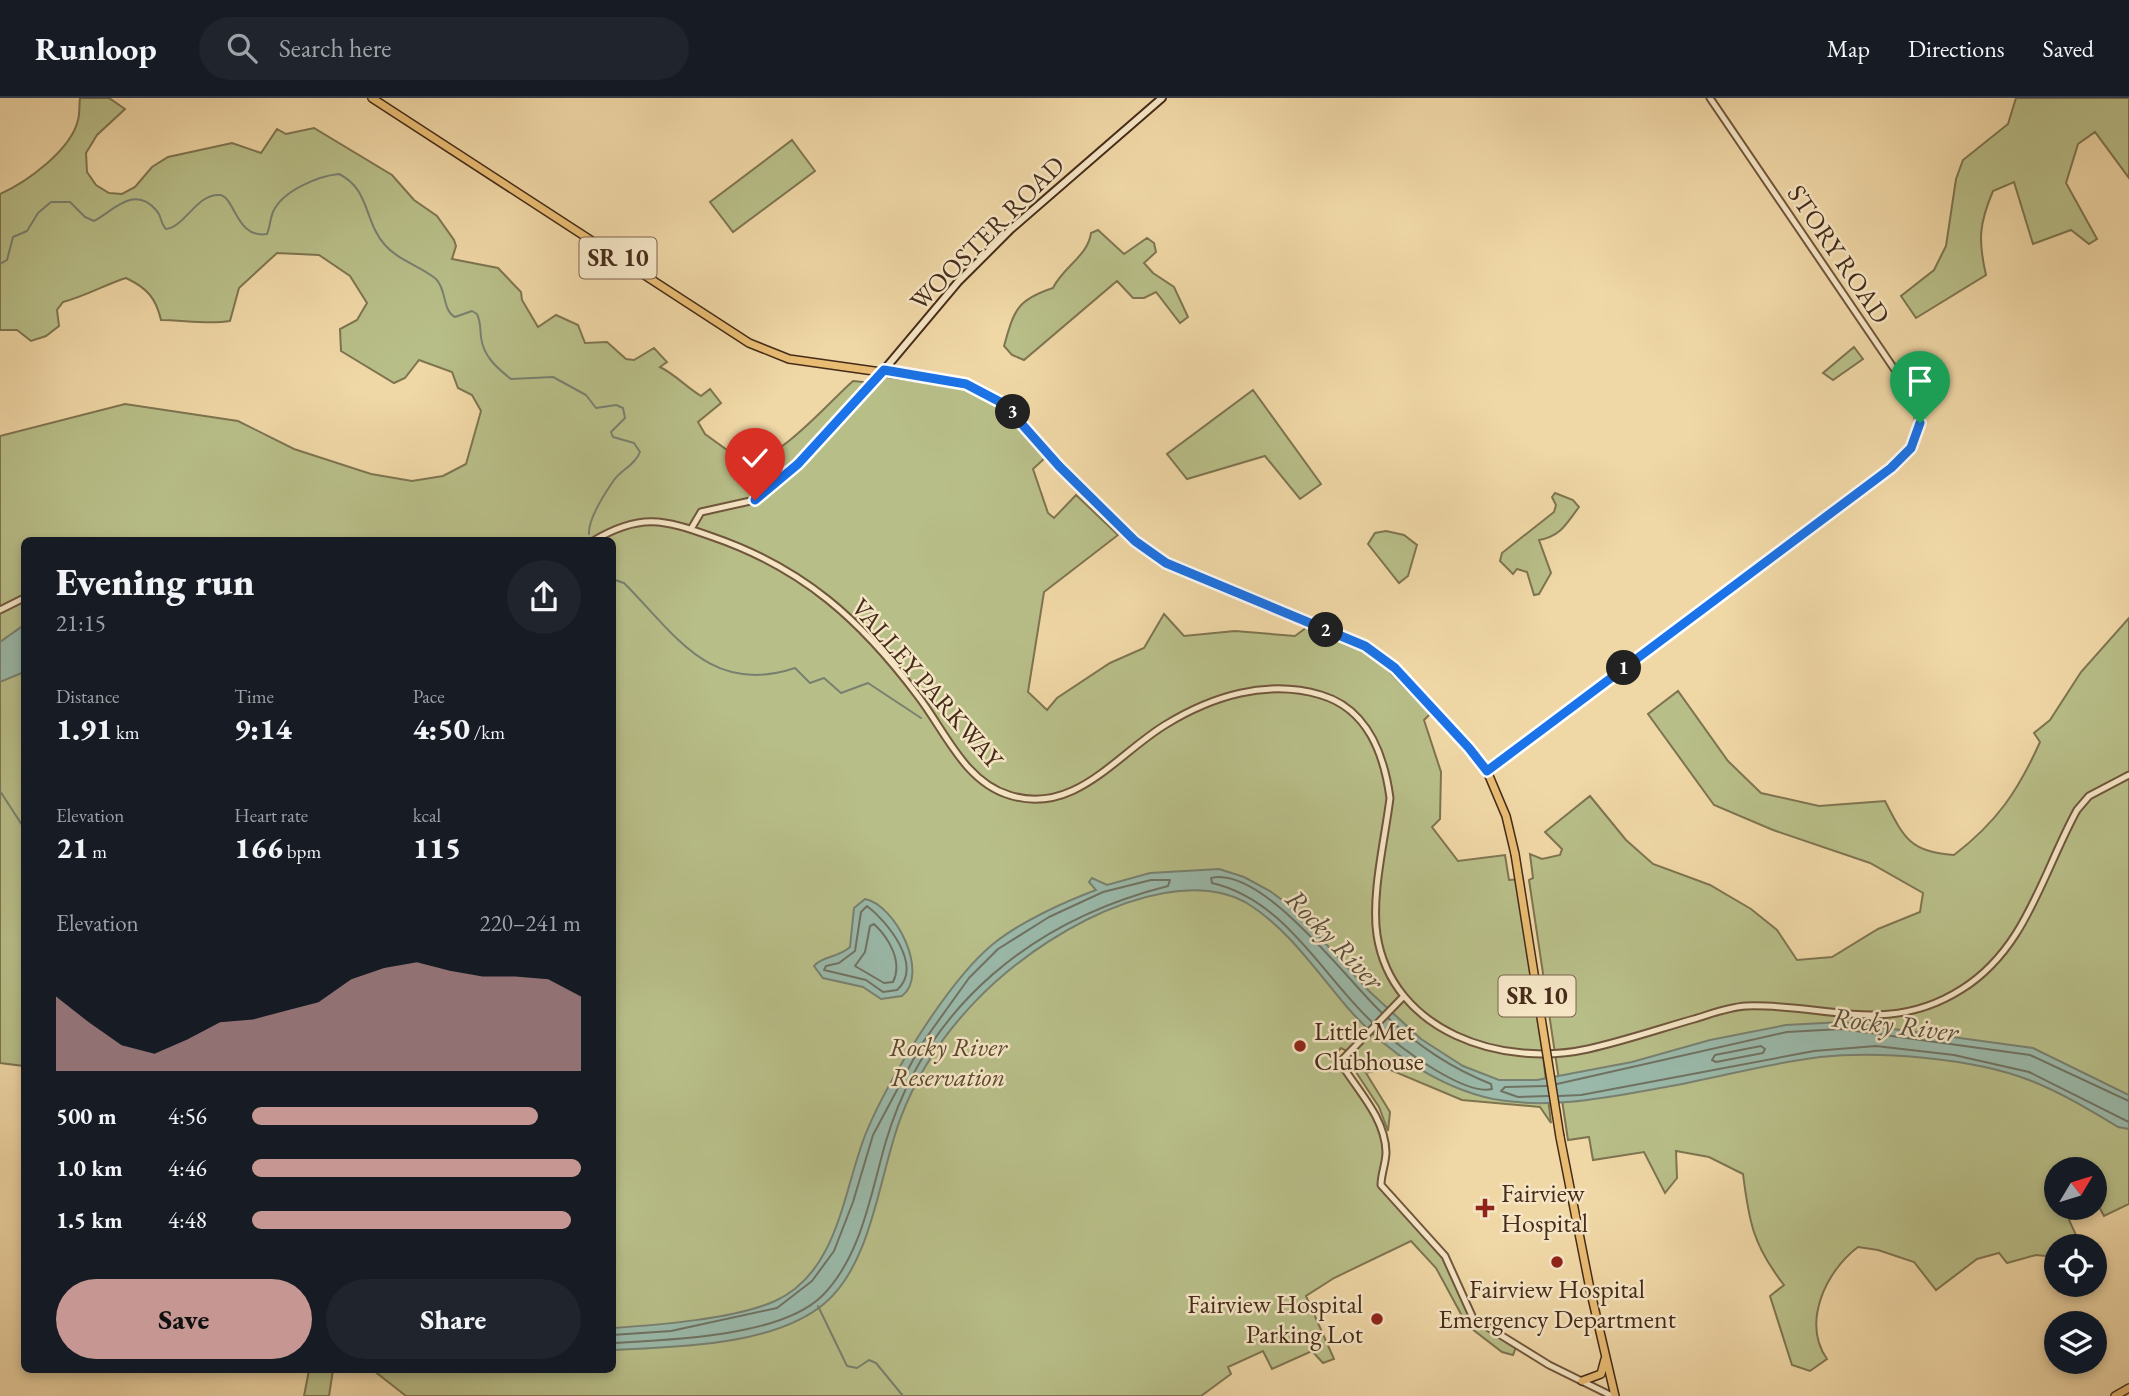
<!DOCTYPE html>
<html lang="en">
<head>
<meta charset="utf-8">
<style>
	:root { --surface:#171b24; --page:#20242c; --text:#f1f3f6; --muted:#9ea1a6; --line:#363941; --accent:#c59692 }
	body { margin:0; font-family:"EB Garamond",serif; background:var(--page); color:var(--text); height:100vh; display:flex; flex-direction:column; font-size:26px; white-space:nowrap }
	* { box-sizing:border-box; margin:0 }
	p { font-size:23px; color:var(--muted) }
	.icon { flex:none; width:38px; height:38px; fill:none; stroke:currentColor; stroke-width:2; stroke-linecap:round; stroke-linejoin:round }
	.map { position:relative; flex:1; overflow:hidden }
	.drawer { position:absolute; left:21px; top:439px; width:595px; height:836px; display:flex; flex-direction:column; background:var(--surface); border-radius:10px; box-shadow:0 4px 10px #0003 }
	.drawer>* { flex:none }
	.needle { width:46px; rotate:52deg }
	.controls { position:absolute; left:2044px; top:1059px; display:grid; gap:14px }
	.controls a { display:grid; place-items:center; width:63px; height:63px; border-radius:50%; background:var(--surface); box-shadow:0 4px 10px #0003; font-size:35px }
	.pin { position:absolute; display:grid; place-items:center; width:60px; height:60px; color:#fff; margin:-72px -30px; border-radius:50% 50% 50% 0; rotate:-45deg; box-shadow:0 0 7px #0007 }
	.pin .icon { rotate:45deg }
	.km { position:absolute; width:35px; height:35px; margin:-18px; border-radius:50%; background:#222; color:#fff; font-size:19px; line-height:35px; text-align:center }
	.round { display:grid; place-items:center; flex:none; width:74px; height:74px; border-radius:37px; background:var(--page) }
	.head { display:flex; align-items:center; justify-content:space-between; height:119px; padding:0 35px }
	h1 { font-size:38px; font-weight:800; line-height:52px }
	.stats { display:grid; grid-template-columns:repeat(3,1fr); gap:10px; height:119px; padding:7px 35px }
	.stats div { display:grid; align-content:center }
	.stats b { font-size:30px; font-weight:800 }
	.stats small { font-size:19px; font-weight:400 }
	.stats p { font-size:19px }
	.chart { height:196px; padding:14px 35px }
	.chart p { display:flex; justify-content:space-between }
	.chart svg { width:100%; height:126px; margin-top:7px; fill:var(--accent); opacity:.7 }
	.action { display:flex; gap:14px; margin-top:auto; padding:14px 35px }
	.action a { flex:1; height:80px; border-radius:42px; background:var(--accent); color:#111; font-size:28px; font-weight:800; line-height:80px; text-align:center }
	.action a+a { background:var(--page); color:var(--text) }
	ul { padding:0 35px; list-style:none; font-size:23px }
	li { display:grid; grid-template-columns:112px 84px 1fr; align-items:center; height:52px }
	li i { height:18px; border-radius:9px; background:var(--accent) }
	header { display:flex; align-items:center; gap:42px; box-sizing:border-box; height:98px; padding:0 35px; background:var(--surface); border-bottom:2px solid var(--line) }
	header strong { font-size:33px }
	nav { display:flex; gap:38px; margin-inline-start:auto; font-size:24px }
	.search { width:490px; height:63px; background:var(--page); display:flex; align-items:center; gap:18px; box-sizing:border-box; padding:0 24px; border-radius:38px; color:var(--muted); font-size:26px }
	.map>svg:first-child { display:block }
	.green { fill:#b8be88; stroke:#7e7450; stroke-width:2 }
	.water { fill:#9ab9aa; stroke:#788070; stroke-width:2 }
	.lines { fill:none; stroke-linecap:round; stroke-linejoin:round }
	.shore { stroke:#707262; stroke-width:2 }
	.stream { stroke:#788070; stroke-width:2 }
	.tertiary-casing { stroke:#70563c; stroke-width:9 }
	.secondary-casing { stroke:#452b19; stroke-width:10 }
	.primary-casing { stroke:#452b19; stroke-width:10 }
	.tertiary { stroke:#f5e5c5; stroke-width:5 }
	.secondary { stroke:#f5e5c5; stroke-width:6 }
	.primary { stroke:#e8bc73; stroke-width:7 }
	.primary-bridge-casing { stroke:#452b19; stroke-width:10; stroke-linecap:butt }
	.primary-bridge { stroke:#e8bc73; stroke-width:7 }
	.route-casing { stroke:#fff; stroke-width:14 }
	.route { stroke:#1a73e8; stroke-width:9 }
	.poi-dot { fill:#8f2418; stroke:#f5e5c5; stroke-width:2.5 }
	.labels { text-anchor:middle; stroke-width:5; stroke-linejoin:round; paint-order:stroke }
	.shield { fill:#f5e5c5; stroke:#7a634d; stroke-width:2 }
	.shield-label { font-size:24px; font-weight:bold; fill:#452b19 }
	.street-label { font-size:26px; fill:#452b19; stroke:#f5e5c5 }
	.poi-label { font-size:26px; fill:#452b19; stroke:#f5e5c5; text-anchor:start }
	.park-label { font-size:26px; font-style:italic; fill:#5c482f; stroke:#f5e5c5 }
	.water-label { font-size:28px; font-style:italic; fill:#5a4e3d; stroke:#f5e5c5 }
</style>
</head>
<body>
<header>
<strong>Runloop</strong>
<div class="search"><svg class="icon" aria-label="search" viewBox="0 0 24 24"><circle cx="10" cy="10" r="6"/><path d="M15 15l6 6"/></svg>Search here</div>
<nav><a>Map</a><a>Directions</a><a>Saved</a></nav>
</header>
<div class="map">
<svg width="2129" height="1298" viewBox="0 0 2129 1298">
	<rect width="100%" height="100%" fill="#f0d7a6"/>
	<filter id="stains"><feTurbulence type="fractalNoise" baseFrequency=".00286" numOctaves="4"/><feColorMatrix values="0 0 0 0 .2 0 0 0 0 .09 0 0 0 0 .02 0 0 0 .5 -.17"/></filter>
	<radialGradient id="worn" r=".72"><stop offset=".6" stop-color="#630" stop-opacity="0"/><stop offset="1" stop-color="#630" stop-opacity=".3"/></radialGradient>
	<!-- green -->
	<path class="green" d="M80,0H109L125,11L97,37L86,55L87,74L96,87L109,95L122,96L135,89L152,69L168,59L232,45L261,55L277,31L286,36L314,30L392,77L414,102L437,118L454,142L456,148L452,161L498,170L521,194L522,202L538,229L556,217L578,227L585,245L607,244L626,261L634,262L654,250L667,264L660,269C676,277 686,289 701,298L710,291L721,305L698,324L705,336L745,365C779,363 827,306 853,283L873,285L884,273L983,294L1047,358L1033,371L1048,415L1054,420L1076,397L1118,437L1044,494L1028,594L1047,612L1057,600L1110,565L1144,550L1164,516L1184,538L1235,533L1295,538L1310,527L1369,552L1430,616L1424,622L1441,674L1440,721L1432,729L1458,763L1505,757L1509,782L1522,781L1551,1025L1540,1009L1462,1002L1386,970L1366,975L1390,1014L1388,1033L1379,1009L1344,956L1347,953L1341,950L1336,956L1373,1012L1387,1054L1380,1091L1445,1156L1472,1222L1516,1249L1513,1257L1502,1254L1467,1227L1436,1170L1411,1143L1334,1180L1306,1198L1334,1261L1323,1265L1312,1253L1272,1271L1263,1253L1228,1269L1231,1276L1201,1298H406L373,1272H612V443H24V968L0,965V338L125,306L238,323L294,351L371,376L412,383L443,378L466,366L481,313L472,297L458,290L452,274L419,262L405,280L394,285L341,253L340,231L357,222L367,205L350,178L319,157L277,155L239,190L230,223C208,227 183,222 161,222C156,200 147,190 126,180C104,187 86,198 63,204L57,212L59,228L46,238L31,243L17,232H0V96C27,84 71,52 78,22C80,15 79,7 80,0Z
		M2016,0H2129V80L2095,34L2078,46L2066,85L2097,141L2089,146L2071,132L2033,146L2014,84L1993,93C1979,126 1978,142 1986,177L1916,220L1901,198L1934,172L1946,148L1956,81L1963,62L2008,26Z
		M792,42L815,73L733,134L710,104Z
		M1098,132L1124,156L1147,140L1154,145L1156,154L1144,165L1153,175L1174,189L1188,219L1180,225L1156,194L1144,200H1133L1117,183L1024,262L1012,257L1004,248C1014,213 1016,202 1053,190C1063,169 1088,158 1091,135Z
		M1854,249L1863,261L1833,282L1823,275Z
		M1253,292L1321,386L1300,401L1265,358L1187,381L1167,356Z
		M1555,395L1573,402L1579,409C1566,426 1561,438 1539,442L1551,475L1539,496L1534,497L1527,474L1517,471L1513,476L1500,463L1502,455L1554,414L1556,407L1552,399Z
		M1386,433L1404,437L1417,447L1408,478L1399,485L1368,446L1375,435Z
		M2129,520V1106L2104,1118L2098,1107L2095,1108V1071H2056V1110H2092L2069,1122L2081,1148H2056V1159L2036,1157L2007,1165L1999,1155L1977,1161L1936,1192L1914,1164L1878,1152L1858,1149C1825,1174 1802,1225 1827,1261L1810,1273L1792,1267L1770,1198L1784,1187C1753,1147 1749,1124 1743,1076L1709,1059L1676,1053L1677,1080L1665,1095L1644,1054L1593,1062L1589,1039L1568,1042L1529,782L1533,780L1530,756L1542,761L1560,757L1562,751L1545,734L1590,698L1626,742L1653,766L1710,787L1751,811L1777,832L1797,862L1832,859L1878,831L1920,814L1923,795L1870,765L1773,732L1714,707L1648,616L1678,593L1728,663L1761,695L1819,708L1885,703C1905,742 1910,753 1954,757C1997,724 2018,693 2040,644L2034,635L2050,622L2081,574Z
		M309,1272H333L329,1298H304Z"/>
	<!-- water -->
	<path class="water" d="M24,527V574L0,584V544Z
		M1219,771L1244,779L1270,793L1293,810L1369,893L1421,941L1463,968L1499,982H1537L1632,964L1710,942L1786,927L1842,924L2033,950L2129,997V1031L2118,1029C2090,1012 2060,994 2029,982C1972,960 1880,953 1820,959C1770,965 1716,980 1666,989C1609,999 1551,1012 1493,1001C1437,989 1384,952 1347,909C1316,873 1287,829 1245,804C1198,778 1130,800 1086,822C1004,864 934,932 901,1019C879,1076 873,1164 825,1205C775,1248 676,1249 613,1252V1230C657,1227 735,1221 775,1203C839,1174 843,1092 866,1035C888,982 948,883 993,846C1020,824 1064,804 1096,792L1089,784L1092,780L1107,787L1150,775Z
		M865,801C896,807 930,876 902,898L881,901L863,889L823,880L814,868C822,858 838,860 850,849L854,810Z"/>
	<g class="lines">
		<!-- shore -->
		<path class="shore" d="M867,808C887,823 924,868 897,892L883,894L866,882L824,872L826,868L839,865L855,853L861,814Z
			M874,826C889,840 903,864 893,884L884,885L855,868L865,854L870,828Z
			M1372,924C1321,876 1285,802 1212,785L1211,780C1262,767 1347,882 1382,915
			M1379,930C1398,949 1465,998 1492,991L1491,986C1451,970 1420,949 1388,920
			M1761,948L1765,951L1763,955L1716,964L1712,962L1715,957Z
			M1557,986L1787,934L1841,931L2030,957L2129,1003
			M1547,988L1505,989L1501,993L1518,999L1548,998
			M1559,998L1581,997L1814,953L1876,948L1954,957L2029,974L2129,1024
			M612,1237L671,1233L777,1210L812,1183L834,1153L853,1104L873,1037L921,947L969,880L998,851L1049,819L1103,794L1151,782H1170L1168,788C1034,822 927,906 886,1043C871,1094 862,1158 822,1198C780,1239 669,1242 612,1245"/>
		<!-- stream -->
		<path class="stream" d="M0,166L7,162L13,139L27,133L38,115L51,104H70L85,119L94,123C112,114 134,86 156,112C162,118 160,125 166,131C185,129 197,95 220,97C235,99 236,141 267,136C270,129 270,121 273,114C282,93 318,78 339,76C370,91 364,124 385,147C399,163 421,168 436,181C447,192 442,212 455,219L472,213L477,216C481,225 480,230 481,239C483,258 497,270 511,281L553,279L586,297L596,310L616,307L623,310L625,320L611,334L613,339L634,345L640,354C635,367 622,371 614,382C605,395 588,421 589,436
			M612,481L624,485C676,537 710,598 795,570L810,585L824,580L841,595L868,585L921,620
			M0,693L24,730
			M818,1208L847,1268L857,1270L869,1262L876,1265L903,1298"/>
		<defs>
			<path id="tertiary" d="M691,431L701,414L755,402L798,366L884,272
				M593,443C640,415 663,421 713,439C803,470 861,522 918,598C945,633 964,683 1009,697C1074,718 1116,657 1165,627C1212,598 1267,581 1321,597C1368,611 1384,656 1390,700C1385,741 1371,797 1377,837C1392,934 1502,970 1588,951C1624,943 1659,931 1694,921C1711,916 1728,909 1746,908C1824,905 1887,939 1962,891C2026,851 2042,776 2077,712L2089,698L2129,677
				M0,512L24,500
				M1487,673L1891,370C1914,350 1925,331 1914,300L1710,0
				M1403,899L1340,964C1357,992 1385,1019 1386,1054C1386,1065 1381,1076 1381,1087L1445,1158L1473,1220L1549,1267L1612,1298"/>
			<path id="secondary" d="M884,272L958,184L1011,131L1162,0"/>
			<path id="primary" d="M372,0L749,245L789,261L966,286L1004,306L1059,367L1124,432L1165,465L1365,549L1395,570L1468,649L1487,673L1506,718L1515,756
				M1560,1039L1590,1191L1615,1298
				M1582,1283L1601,1276L1605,1261
				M2115,1298L2129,1290"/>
		</defs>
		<!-- tertiary casing -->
		<use href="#tertiary" class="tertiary-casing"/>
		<!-- secondary casing -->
		<use href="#secondary" class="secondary-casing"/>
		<!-- primary casing -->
		<use href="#primary" class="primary-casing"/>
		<!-- tertiary -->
		<use href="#tertiary" class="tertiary"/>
		<!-- secondary -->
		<use href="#secondary" class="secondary"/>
		<!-- primary -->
		<use href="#primary" class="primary"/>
		<defs>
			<path id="primary-bridge" d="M1515,756L1560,1039"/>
		</defs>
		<!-- primary-bridge casing -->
		<use href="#primary-bridge" class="primary-bridge-casing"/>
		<!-- primary-bridge -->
		<use href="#primary-bridge" class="primary-bridge"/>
	</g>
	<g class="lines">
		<defs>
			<path id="route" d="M755,402L798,366L884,272L966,286L1004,306L1059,368L1135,443L1166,465L1365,548L1395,570L1469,650L1487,673L1891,370L1911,350L1920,325"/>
		</defs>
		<!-- route casing -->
		<use href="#route" class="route-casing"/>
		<!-- route -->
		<use href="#route" class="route"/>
	</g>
	<!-- markers -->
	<g class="poi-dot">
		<circle cx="1300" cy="948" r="7"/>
		<path d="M1481.5 1099.5h7v7h7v7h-7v7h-7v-7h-7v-7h7z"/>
		<circle cx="1557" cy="1164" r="7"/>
		<circle cx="1377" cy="1221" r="7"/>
	</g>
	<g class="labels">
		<!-- shield labels -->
		<g class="shield">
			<rect x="579.5" y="139.5" width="77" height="41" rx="5"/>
			<rect x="1498.5" y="877.5" width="77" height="41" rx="5"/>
		</g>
		<g class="shield-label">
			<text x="618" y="168">SR 10</text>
			<text x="1537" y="906">SR 10</text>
		</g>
		<!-- street labels -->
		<g class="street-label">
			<text transform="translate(987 135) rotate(-45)" y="9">WOOSTER ROAD</text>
			<text transform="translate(1839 156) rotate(56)" y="9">STORY ROAD</text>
			<text transform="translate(927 585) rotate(49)" y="9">VALLEY PARKWAY</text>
		</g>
		<!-- poi labels -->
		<g class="poi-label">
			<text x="1314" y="942">Little Met<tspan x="1314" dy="30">Clubhouse</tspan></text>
			<text x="1501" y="1104">Fairview<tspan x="1501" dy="30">Hospital</tspan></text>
			<text x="1557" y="1200" text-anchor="middle">Fairview Hospital<tspan x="1557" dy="30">Emergency Department</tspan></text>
			<text x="1363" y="1215" text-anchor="end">Fairview Hospital<tspan x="1363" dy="30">Parking Lot</tspan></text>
		</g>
		<!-- park labels -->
		<g class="park-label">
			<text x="948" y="958">Rocky River<tspan x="948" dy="30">Reservation</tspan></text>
		</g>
		<!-- water labels -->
		<g class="water-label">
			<text transform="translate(1335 841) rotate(46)" y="10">Rocky River</text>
			<text transform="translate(1895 926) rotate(7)" y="10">Rocky River</text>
		</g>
	</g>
	<rect width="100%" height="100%" filter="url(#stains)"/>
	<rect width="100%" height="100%" fill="url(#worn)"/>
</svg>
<div class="controls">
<a><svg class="needle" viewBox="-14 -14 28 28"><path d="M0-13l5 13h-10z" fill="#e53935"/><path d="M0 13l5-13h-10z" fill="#9ea1a6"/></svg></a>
<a><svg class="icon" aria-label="locate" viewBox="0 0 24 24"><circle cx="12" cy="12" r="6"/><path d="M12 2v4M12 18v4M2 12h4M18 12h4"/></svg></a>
<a><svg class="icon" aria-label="layers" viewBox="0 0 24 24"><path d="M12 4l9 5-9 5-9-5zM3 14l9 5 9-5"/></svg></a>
</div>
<div class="pin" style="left:1920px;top:325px;background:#1e9e55"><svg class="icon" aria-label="arrive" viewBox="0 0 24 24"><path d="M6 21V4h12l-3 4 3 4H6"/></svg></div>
<div class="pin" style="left:755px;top:402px;background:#d93025"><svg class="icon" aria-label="check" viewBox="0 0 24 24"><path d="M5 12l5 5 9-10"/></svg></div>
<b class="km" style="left:1624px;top:570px">1</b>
<b class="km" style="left:1326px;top:532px">2</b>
<b class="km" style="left:1013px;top:314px">3</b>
<section class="drawer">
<div class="head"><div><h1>Evening run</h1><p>21:15</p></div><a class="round"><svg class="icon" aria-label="share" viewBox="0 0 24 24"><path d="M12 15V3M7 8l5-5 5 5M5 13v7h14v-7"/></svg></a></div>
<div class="stats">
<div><p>Distance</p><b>1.91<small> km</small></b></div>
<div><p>Time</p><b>9:14</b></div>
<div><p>Pace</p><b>4:50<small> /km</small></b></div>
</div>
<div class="stats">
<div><p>Elevation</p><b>21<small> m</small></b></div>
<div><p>Heart rate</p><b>166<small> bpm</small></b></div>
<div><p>kcal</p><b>115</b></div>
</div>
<div class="chart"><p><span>Elevation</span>220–241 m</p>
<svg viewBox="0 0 160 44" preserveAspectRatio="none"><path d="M0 44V18L10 27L20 35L30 38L40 33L50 27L60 26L70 23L80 20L90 12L100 8L110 6L120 9L130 11L140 11L150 12L160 18V44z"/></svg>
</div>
<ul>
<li><b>500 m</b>4:56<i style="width:87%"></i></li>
<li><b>1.0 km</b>4:46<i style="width:100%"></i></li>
<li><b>1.5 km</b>4:48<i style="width:97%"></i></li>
</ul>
<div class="action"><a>Save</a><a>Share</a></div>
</section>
</div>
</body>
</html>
